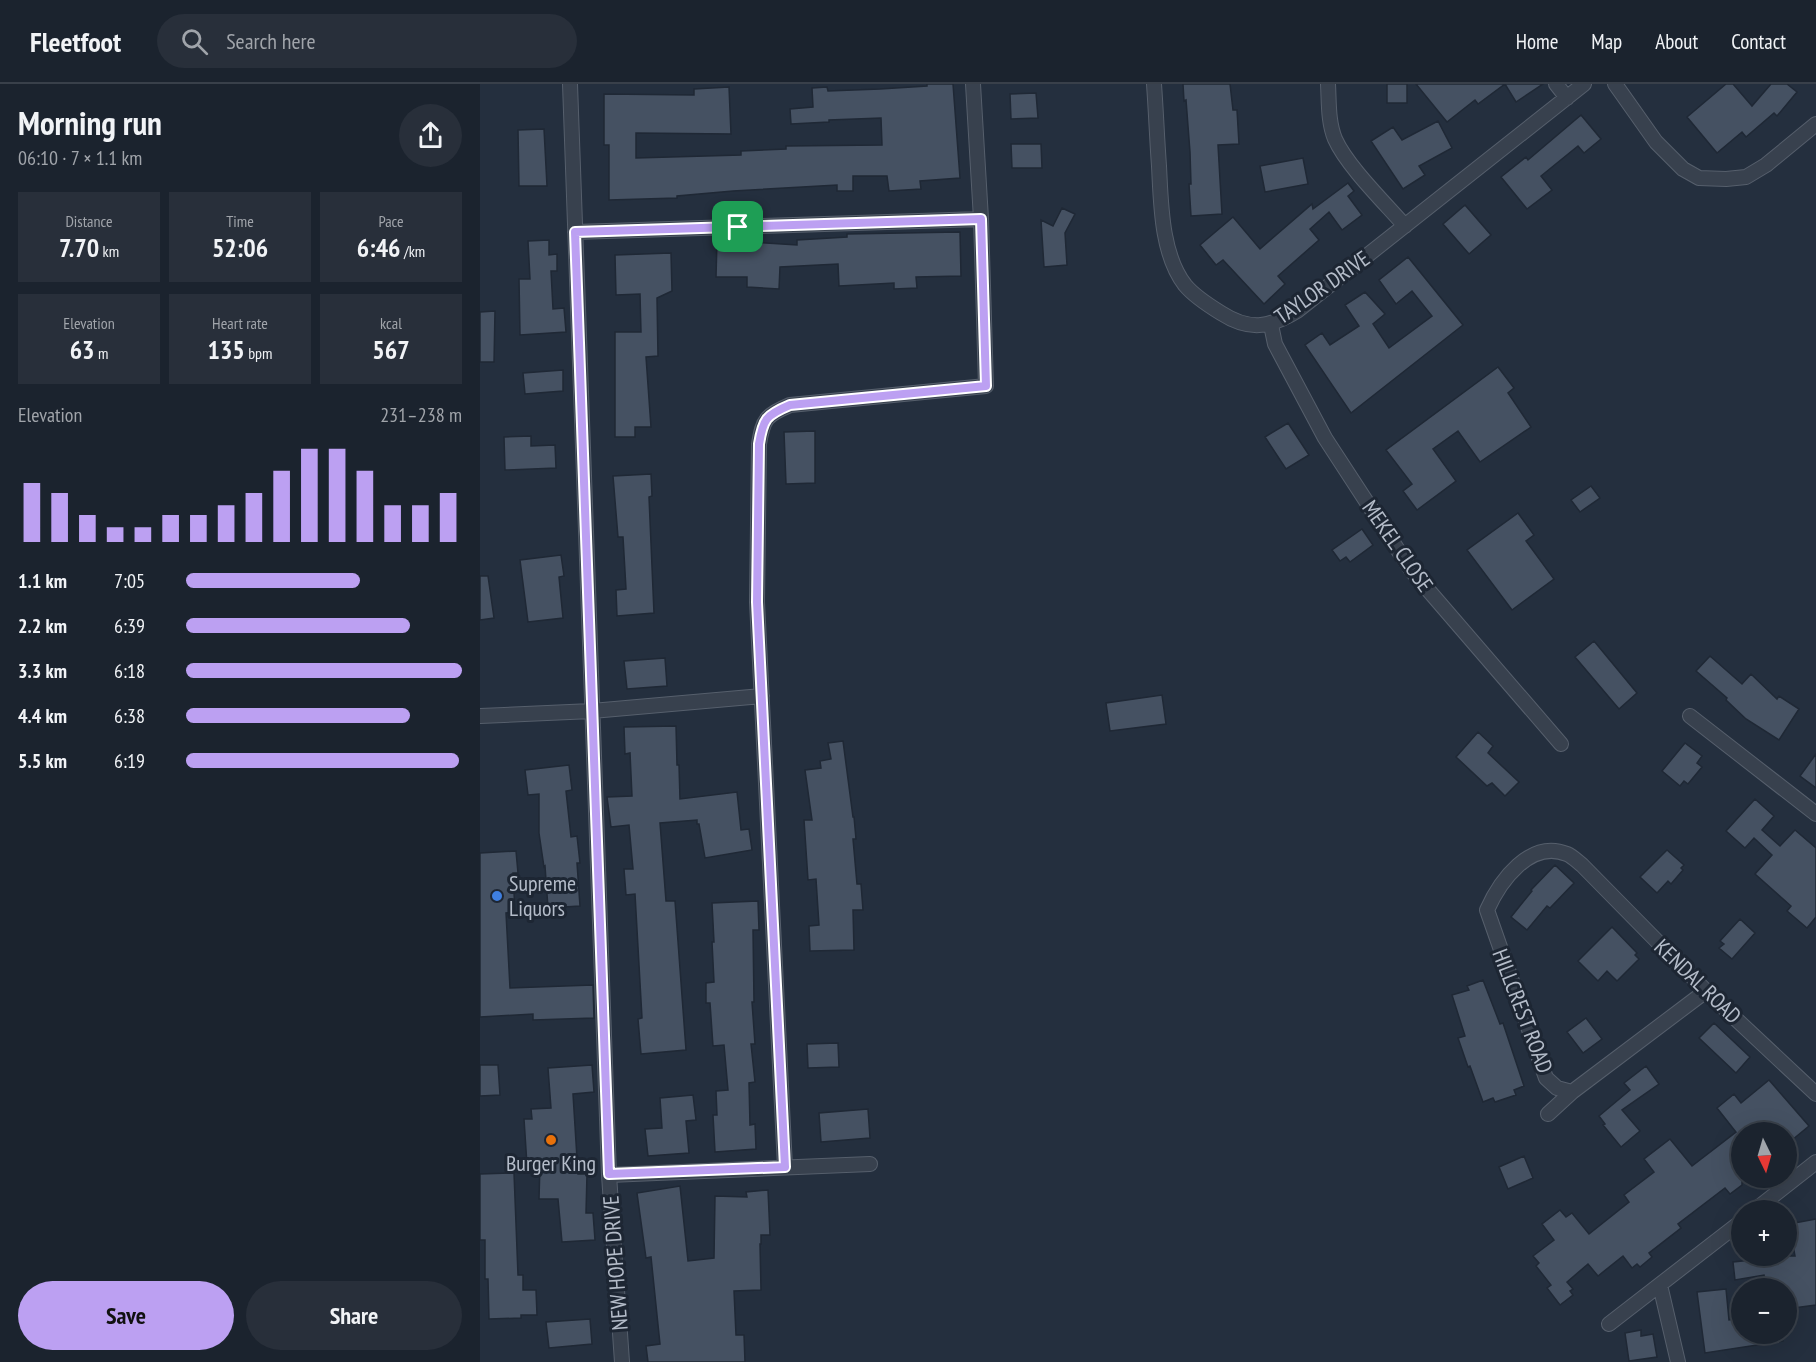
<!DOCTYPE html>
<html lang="en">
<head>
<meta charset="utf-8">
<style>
	:root { --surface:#1b232e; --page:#282f3a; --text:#f1f3f6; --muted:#a0a4aa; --line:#39404a; --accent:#bca0f2 }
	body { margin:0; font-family:"PT Sans Narrow",sans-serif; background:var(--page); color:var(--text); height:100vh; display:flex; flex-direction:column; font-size:22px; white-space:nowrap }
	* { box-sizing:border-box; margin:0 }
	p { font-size:20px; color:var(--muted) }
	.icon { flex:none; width:33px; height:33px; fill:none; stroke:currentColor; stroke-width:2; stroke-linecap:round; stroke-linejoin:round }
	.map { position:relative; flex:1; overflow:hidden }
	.sheet { display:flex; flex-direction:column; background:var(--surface); width:480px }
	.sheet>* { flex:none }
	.needle { width:39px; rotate:175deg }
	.buttons { position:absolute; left:1251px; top:1038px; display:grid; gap:12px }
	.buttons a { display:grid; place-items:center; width:66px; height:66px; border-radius:50%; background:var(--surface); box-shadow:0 6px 24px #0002,0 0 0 2px var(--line); font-size:30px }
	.pin { position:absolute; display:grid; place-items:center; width:51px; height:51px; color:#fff; margin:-26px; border-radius:12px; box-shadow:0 3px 9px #0006 }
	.round { display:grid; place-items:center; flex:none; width:63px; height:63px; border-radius:32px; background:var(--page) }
	.head { display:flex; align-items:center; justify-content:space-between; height:102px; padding:0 18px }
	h1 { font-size:33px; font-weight:700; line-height:45px }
	.stats { display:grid; grid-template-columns:repeat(3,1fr); gap:9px; height:102px; padding:6px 18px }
	.stats div { display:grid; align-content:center; border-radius:0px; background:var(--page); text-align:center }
	.stats b { font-size:26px; font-weight:700 }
	.stats small { font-size:16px; font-weight:400 }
	.stats p { font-size:16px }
	.chart { height:168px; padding:12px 18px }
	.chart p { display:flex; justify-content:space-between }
	.chart svg { width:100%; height:108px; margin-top:6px; stroke:var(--accent); stroke-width:6 }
	.button { display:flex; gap:12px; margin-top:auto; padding:12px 18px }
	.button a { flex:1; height:69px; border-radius:36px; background:var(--accent); color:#111; font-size:24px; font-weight:700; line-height:69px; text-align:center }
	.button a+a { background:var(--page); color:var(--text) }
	ul { padding:0 18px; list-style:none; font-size:20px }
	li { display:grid; grid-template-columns:96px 72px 1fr; align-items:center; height:45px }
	li i { height:15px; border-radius:8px; background:var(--accent) }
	header { display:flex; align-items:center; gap:36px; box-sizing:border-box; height:84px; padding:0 30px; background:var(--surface); border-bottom:2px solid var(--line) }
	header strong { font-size:28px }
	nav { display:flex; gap:33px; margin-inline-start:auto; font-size:21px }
	.search { width:420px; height:54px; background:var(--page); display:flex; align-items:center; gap:15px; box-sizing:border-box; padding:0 21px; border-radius:33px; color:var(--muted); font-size:22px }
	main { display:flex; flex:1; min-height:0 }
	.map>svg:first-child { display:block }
	.building { fill:#455162; stroke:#1f2835; stroke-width:1.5 }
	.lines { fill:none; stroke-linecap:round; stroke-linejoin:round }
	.minor-casing { stroke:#565f6c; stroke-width:16 }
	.minor { stroke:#38414e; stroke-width:14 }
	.route-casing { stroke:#fff; stroke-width:12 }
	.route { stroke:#bca0f2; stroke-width:8 }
	.shop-dot { fill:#3f7fe0; stroke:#1d2633; stroke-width:2 }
	.food-dot { fill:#e8710a; stroke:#1d2633; stroke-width:2 }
	.labels { text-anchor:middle; stroke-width:6; stroke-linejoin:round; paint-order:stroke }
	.street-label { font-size:22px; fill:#b4bcc9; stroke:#1d2633 }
	.poi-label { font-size:22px; fill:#b4bcc9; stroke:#1d2633; text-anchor:start }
</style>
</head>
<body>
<header>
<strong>Fleetfoot</strong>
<div class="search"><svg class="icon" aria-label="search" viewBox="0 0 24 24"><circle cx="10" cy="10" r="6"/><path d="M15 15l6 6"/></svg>Search here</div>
<nav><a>Home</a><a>Map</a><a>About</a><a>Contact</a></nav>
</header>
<main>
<section class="sheet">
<div class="head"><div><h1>Morning run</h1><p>06:10 · 7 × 1.1 km</p></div><a class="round"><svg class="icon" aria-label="share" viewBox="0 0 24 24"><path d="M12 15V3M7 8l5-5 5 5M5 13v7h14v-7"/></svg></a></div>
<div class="stats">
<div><p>Distance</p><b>7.70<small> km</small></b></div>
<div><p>Time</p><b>52:06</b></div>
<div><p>Pace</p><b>6:46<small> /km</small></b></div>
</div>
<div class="stats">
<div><p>Elevation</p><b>63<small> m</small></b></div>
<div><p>Heart rate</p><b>135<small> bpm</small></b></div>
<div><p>kcal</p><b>567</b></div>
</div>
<div class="chart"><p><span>Elevation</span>231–238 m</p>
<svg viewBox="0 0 160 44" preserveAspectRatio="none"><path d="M5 44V20M15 44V24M25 44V33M35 44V38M45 44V38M55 44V33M65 44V33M75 44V29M85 44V24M95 44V15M105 44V6M115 44V6M125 44V15M135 44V29M145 44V29M155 44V24"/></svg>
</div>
<ul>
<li><b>1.1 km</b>7:05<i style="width:63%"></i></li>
<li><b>2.2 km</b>6:39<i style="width:81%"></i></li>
<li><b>3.3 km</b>6:18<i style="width:100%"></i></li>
<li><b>4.4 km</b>6:38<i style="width:81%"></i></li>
<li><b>5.5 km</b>6:19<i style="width:99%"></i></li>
</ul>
<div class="button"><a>Save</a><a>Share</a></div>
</section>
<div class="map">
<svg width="1336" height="1278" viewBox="0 0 1336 1278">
	<rect width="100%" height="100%" fill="#242f3e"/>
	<!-- building -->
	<path class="building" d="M447,0H473L480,94L440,97L441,105L409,107L407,92H373V107H357V101L253,107L197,112V114L129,116V61H124V10L214,11V5L249,3L251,50L156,49V74L261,71V67L306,65V62L402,61L401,34L349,36V38L311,40L310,25L333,23L332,4L347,3L348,7L400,5L447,2Z
		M703,0H750L753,26H757L759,60L738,61L742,130L711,132L709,100H711L710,68L706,16L704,17Z
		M907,0H927V19H907Z
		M936,0H1063L1036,18L1025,0L998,20L995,16L967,38Z
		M1246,0H1253L1272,22L1291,0H1307L1317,8L1297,32L1294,29L1266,53L1262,48L1237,69L1207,33Z
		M556,9L558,34L531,35L530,10Z
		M1101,31L1121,55L1104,69L1098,62L1061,92L1072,106L1047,125L1021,93L1046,73L1048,76Z
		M958,37L972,64L939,82L945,91L923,105L891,57L913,43L922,56Z
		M64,45L67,102H39L38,46Z
		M531,60H561L562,84H532Z
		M823,74L828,100L785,108L780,82Z
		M868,99L874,107L868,112L882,131L862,146L849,128L830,145L839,156L798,192L805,200L784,220L743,176L736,181L720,161L753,133L780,165L832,120L833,125Z
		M985,121L1011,151L989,170L963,140Z
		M582,124L595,130L585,149L587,181L564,183L561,136L573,142Z
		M480,148L481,192L436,193L437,204L414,205V199L359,202L358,180L300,183L299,205L267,203V193H236L237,156L317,161V156L367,153V150Z
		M69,156V171L77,170V187H71L73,225L84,224L86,248L40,251L39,195H50L48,157Z
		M191,169L192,207L177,214L178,272L166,273L171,343H155V353H135V248H161L160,210L136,211L135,171Z
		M928,173L983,241L871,329L825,261L842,249L850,261L879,242L865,221L885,208L905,230L893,240L909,264L952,232L932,207L916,220L899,196Z
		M15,227L14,278H0V228Z
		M1018,283L1034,304L1028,309L1051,343L1000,378L978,347L953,365L976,397L937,426L923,407L932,400L906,366Z
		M83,286V307L45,310L43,289Z
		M808,339L829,371L806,385L785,353Z
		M335,347V399L306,400L304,348Z
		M51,352V362L75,361L76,384L25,386L24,353Z
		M171,390L172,412L169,413L174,529L137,532L136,506L146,505L143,453H138L133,392Z
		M1111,402L1120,414L1100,428L1091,416Z
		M1038,429L1054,451L1046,457L1074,495L1032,526L987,466Z
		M882,445L893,461L870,478L866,473L860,477L852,466Z
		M81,471L84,492L79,493L83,534L48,538L40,476Z
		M0,492H8L14,534L0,536Z
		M1114,557L1157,609L1139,625L1095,573Z
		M1230,572L1262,600L1271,590L1297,615L1299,612L1319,625L1299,656L1266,635L1246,616L1247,614L1216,587Z
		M185,574L187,602L147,605L144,577Z
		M682,611L686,640L630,647L626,619Z
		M196,642L197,681H199L200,715L257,708L261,746L269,745L272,766L225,774L219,740H217V736L180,739L186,817H195L206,966L161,970L158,935L162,934L155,810L146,811L144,785H153L149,741L131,743L127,713L152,712L150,669L145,670L144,643Z
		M998,648L1013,662L1008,669L1039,698L1025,712L1012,699L1007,702L976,673Z
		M363,657L373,733H374L376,755H373L377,800H381L383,826H373L374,866L330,867L329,842L339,841L336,795L328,796L324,736H332L325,686L341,684L340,677L351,675L348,659Z
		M1205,659L1222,672L1217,679L1222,683L1208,700L1204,697L1200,702L1182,687Z
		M1336,670V704L1320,692Z
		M89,681L92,706L86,707L91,753L97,752L100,779H97L100,822L68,824L65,782L64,783L59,749V710L48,711L45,686Z
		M1275,715L1294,732L1282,746L1300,762L1315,746L1336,764V833L1327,844L1307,827L1311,822L1275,790L1292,771L1274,754L1265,764L1246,747Z
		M1187,766L1204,781L1201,784L1203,786L1191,800L1188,797L1177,809L1160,793Z
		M36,767L38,789H33L35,828L26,829L30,904L113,901L114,934L53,936V930L0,933V769Z
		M1075,781L1094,799L1070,824L1067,822L1047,846L1031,833L1052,807L1051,806Z
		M278,817L279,846H273L274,918H272L275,960H271L275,998L269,999L270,1041L275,1040L276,1065L235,1068L233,1031H237L236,1007L248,1006L244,961L233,962L230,919H226V899L234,898L232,858H234L232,819Z
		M1260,835L1275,849L1252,875L1239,864L1244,860L1240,857Z
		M1132,843L1157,869L1155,871L1159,875L1137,897L1127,887L1118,897L1098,877Z
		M1003,896L1020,940L1023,939L1044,1002L1034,1006L1036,1011L1015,1018L1013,1014L1003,1018L990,982L988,983L978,954L985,952L972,911L989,906L987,902Z
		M1106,934L1122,955L1103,969L1087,948Z
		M1234,939L1270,973L1256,989L1219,954Z
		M358,959L359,983L328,984L327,960Z
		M0,981H18L20,1011L0,1012Z
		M112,981L114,1008L93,1010L98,1090H107L106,1129H113L115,1156L82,1158L78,1115H59L60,1080L47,1081L44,1035H52L51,1025L71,1024L68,984Z
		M1166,982L1179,1000L1142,1026L1160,1047L1141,1063L1123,1041L1125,1040L1119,1032L1150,1006L1144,999Z
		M1289,996L1329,1042L1306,1061V1048H1262V1101L1250,1110L1245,1104L1198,1140L1201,1144L1169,1169L1172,1173L1160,1183L1157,1180L1152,1184L1143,1172L1118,1192L1108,1180L1087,1198L1093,1205L1090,1207L1093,1211L1080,1221L1067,1204L1071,1201L1056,1182L1059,1179L1053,1172L1074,1156L1062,1140L1080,1126L1086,1133L1092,1129L1109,1150L1149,1118L1144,1111L1174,1088L1164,1075L1190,1055L1212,1082L1256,1048L1237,1024L1254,1010L1261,1019Z
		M213,1011L216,1036L206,1037L209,1069L168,1072L165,1045L182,1044L180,1014Z
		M388,1025L390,1054L341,1058L339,1029Z
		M1044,1072L1053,1094L1028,1105L1019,1083Z
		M34,1089L38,1191H43V1206H56L57,1231H41V1234L9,1235L8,1195H5V1156H0V1090Z
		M200,1102L208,1177L234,1174L235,1112L267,1113L266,1108L288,1106L290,1151H281V1160H280L281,1206L254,1207L256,1251H264L265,1278H168L166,1262L180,1260L171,1173L166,1174L157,1109Z
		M1336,1135V1221L1306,1225V1204H1286L1284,1191L1255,1196L1253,1178L1271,1176L1270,1172H1315L1309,1140Z
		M1246,1205L1249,1236L1262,1234V1250H1302L1303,1257L1225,1269L1217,1208Z
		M110,1235L112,1260L69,1264L66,1238Z
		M1161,1246V1252L1173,1250L1177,1273L1149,1277L1145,1249Z"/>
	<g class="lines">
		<defs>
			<path id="minor" d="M90,0L129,1091L142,1278
				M674,0C676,27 677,55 679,82C681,119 681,170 705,201C714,212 728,221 741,229C769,247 789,244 817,227L1104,0
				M848,0C849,18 848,38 855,55C867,82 905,119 925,142
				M1076,0L1087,14
				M1135,0L1176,58L1203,85L1219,94L1246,95L1266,93L1286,81L1336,40
				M95,148L501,135
				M791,241L795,260L845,354L931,486L1081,660
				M0,632L112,627L282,612
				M1210,632L1336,730
				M1226,907L1092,1008L1077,1004L1066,994L1007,826C1020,797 1050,755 1087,770C1092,772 1097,777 1102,781L1226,907L1336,1010
				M1068,1030L1092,1008
				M305,1083L277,518L279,360C283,335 286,331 310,321L506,302L501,135L493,0
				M129,1091L390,1080
				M1275,1126L1336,1078
				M1180,1201L1198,1278
				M1129,1240L1262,1137"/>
		</defs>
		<!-- minor casing -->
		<use href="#minor" class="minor-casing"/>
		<!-- minor -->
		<use href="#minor" class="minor"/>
	</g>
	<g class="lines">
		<defs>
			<path id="route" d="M501,135L506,302L310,321C286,331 283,335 279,360L277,518L305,1083L129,1090L95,148Z"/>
		</defs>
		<!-- route casing -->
		<use href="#route" class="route-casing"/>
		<!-- route -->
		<use href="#route" class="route"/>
	</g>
	<!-- markers -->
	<circle class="shop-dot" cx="17" cy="812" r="6"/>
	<circle class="food-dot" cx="71" cy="1056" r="6"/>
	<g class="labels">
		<!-- street labels -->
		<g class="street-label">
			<text transform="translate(842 203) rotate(-35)" y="8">TAYLOR DRIVE</text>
			<text transform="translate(918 462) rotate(55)" y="8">MEKEL CLOSE</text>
			<text transform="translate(1218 897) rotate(44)" y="8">KENDAL ROAD</text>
			<text transform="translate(1043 927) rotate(69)" y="8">HILLCREST ROAD</text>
			<text transform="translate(135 1179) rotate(-94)" y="8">NEW HOPE DRIVE</text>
		</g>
		<!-- poi labels -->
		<g class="poi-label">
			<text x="29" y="807">Supreme<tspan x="29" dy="25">Liquors</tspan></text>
			<text x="71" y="1087" text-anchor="middle">Burger King</text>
		</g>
	</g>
</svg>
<div class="buttons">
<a><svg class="needle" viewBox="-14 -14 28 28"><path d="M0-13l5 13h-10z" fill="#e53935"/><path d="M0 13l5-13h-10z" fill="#a0a4aa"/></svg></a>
<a>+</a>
<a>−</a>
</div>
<div class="pin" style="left:258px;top:143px;background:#1e9e55"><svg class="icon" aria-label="arrive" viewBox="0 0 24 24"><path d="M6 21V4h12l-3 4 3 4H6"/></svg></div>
</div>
</main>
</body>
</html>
